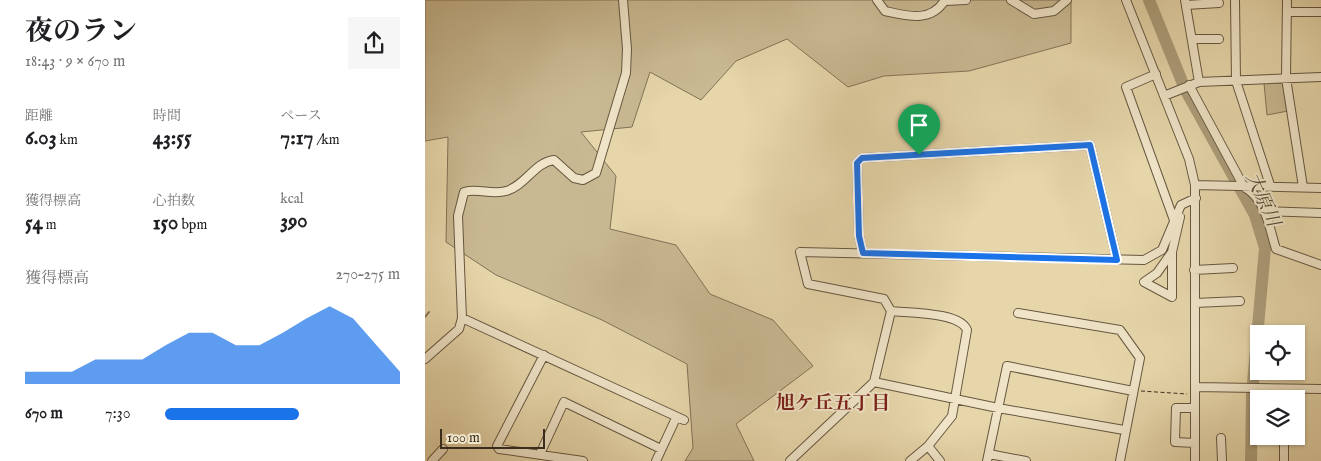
<!DOCTYPE html>
<html lang="ja">
<head>
<meta charset="utf-8">
<style>
	:root { --surface:#fff; --page:#f6f6f6; --text:#202124; --muted:#757577; --accent:#1a73e8 }
	body { margin:0; font-family:"IM FELL English","Noto Serif JP",serif; background:var(--page); color:var(--text); height:100vh; display:flex; flex-direction:column; font-size:19px; white-space:nowrap }
	* { box-sizing:border-box; margin:0 }
	p { font-size:16px; color:var(--muted) }
	.icon { flex:none; width:28px; height:28px; fill:none; stroke:currentColor; stroke-width:2; stroke-linecap:round; stroke-linejoin:round }
	.map { position:relative; flex:1; overflow:hidden }
	.side { display:flex; flex-direction:column; background:var(--surface); width:425px }
	.side>* { flex:none }
	.tools { position:absolute; left:825px; top:325px; display:grid; gap:10px }
	.tools a { display:grid; place-items:center; width:55px; height:55px; border-radius:0px; background:var(--surface); box-shadow:0 1px 4px #0004; font-size:25px }
	.scale { position:absolute; left:15px; bottom:12px; width:105px; box-sizing:border-box; padding-left:5px; border:2px solid #3b2d1c; border-top:0; font-size:14px; line-height:18px; white-space:nowrap; color:#3b2d1c; -webkit-text-stroke:4px #efe4c8; paint-order:stroke }
	.pin { position:absolute; display:grid; place-items:center; width:42px; height:42px; color:#fff; margin:-51px -21px; border-radius:50% 50% 50% 0; rotate:-45deg; box-shadow:0 0 5px #0007 }
	.pin .icon { rotate:45deg }
	.round { display:grid; place-items:center; flex:none; width:52px; height:52px; border-radius:0px; background:var(--page) }
	.summary { display:flex; align-items:center; justify-content:space-between; height:85px; padding:0 25px }
	h1 { font-size:28px; font-weight:700; line-height:38px }
	.figures { display:grid; grid-template-columns:repeat(3,1fr); gap:8px; height:85px; padding:5px 25px }
	.figures div { display:grid; align-content:center }
	.figures b { font-size:21px; font-weight:700 }
	.figures small { font-size:14px; font-weight:400 }
	.figures p { font-size:14px }
	.chart { height:140px; padding:10px 25px }
	.chart p { display:flex; justify-content:space-between }
	.chart svg { width:100%; height:90px; margin-top:5px; fill:var(--accent); opacity:.7 }
	ul { padding:0 25px; list-style:none; font-size:16px }
	li { display:grid; grid-template-columns:80px 60px 1fr; align-items:center; height:38px }
	li i { height:12px; border-radius:6px; background:var(--accent) }
	main { display:flex; flex:1; min-height:0 }
	.map>svg:first-child { display:block }
	.green { fill:#c9b992; stroke:#827357 }
	.lines { fill:none; stroke-linecap:round; stroke-linejoin:round }
	.stream { stroke:#7f7054; stroke-width:2 }
	.river { stroke:#ac9d7a; stroke-width:12 }
	.minor-casing { stroke:#665740; stroke-width:10 }
	.path { stroke:#3b2d1c; stroke-width:1; stroke-dasharray:4 2.5; stroke-linecap:butt }
	.minor { stroke:#efe4c8; stroke-width:8 }
	.route-casing { stroke:#fff; stroke-width:10 }
	.route { stroke:#1a73e8; stroke-width:6 }
	.labels { text-anchor:middle; stroke-width:4; stroke-linejoin:round; paint-order:stroke }
	.water-label { font-size:19px; font-style:italic; fill:#574934; stroke:#efe4c8 }
	.neighbourhood-label { font-size:19px; font-weight:bold; fill:#7a1f14; stroke:#efe4c8 }
</style>
</head>
<body>
<main>
<section class="side">
<div class="summary"><div><h1>夜のラン</h1><p>18:43 · 9 × 670 m</p></div><a class="round"><svg class="icon" aria-label="share" viewBox="0 0 24 24"><path d="M12 15V3M7 8l5-5 5 5M5 13v7h14v-7"/></svg></a></div>
<div class="figures">
<div><p>距離</p><b>6.03<small> km</small></b></div>
<div><p>時間</p><b>43:55</b></div>
<div><p>ペース</p><b>7:17<small> /km</small></b></div>
</div>
<div class="figures">
<div><p>獲得標高</p><b>54<small> m</small></b></div>
<div><p>心拍数</p><b>150<small> bpm</small></b></div>
<div><p>kcal</p><b>390</b></div>
</div>
<div class="chart"><p><span>獲得標高</span>270–275 m</p>
<svg viewBox="0 0 160 44" preserveAspectRatio="none"><path d="M0 44V38L10 38L20 38L30 32L40 32L50 32L60 25L70 19L80 19L90 25L100 25L110 19L120 12L130 6L140 12L150 25L160 38V44z"/></svg>
</div>
<ul>
<li><b>670 m</b>7:30<i style="width:57%"></i></li>
</ul>
</section>
<div class="map">
<svg width="896" height="461" viewBox="0 0 896 461">
	<rect width="100%" height="100%" fill="#e6d6aa"/>
	<filter id="stains"><feTurbulence type="fractalNoise" baseFrequency=".004" numOctaves="4"/><feColorMatrix values="0 0 0 0 .2 0 0 0 0 .09 0 0 0 0 .02 0 0 0 .5 -.17"/></filter>
	<radialGradient id="worn" r=".72"><stop offset=".6" stop-color="#630" stop-opacity="0"/><stop offset="1" stop-color="#630" stop-opacity=".3"/></radialGradient>
	<!-- green -->
	<path class="green" d="M0,0H646V43L544,71L459,76L423,87L362,39L311,61L276,100L225,72L207,127L156,132L191,176L185,229L251,245L285,294L348,320L388,366L311,424L329,461H260L268,448L262,364L177,320L71,275L21,242L23,137L0,141Z
		M839,83H859L863,111L842,115Z"/>
	<g class="lines">
		<!-- stream -->
		<path class="stream" d="M0,317L4,312"/>
		<!-- river -->
		<path class="river" d="M724,0L760,89L830,215L840,248L827,394L826,461"/>
		<defs>
			<path id="minor" d="M452,0L460,11C483,16 506,23 520,0
				M586,0L609,14L629,11L642,0
				M701,0L764,159L770,185V461
				M760,0L774,82
				M810,0L811,81L845,185
				M862,0L861,78L878,187
				M520,1L541,0
				M761,5L794,3
				M862,12H896
				M768,39H794
				M731,74L701,87L750,223
				M764,85L819,187C841,199 844,227 851,249L896,265
				M739,96L774,82L896,77
				M770,185L896,188
				M840,211L896,213
				M747,252L732,273L719,282L747,297V252L755,217
				M438,253L434,236L432,163L437,158L665,145L692,260
				M769,270L808,268
				M770,303L815,301
				M466,311L459,299L383,284L375,252L719,260L737,250L756,205L771,198
				M593,313L695,330L715,358L695,461
				M37,318L259,420
				M119,355L72,446L74,449L158,461
				M0,359L34,329L37,318L33,216L39,192C53,188 67,195 81,191C100,186 110,162 129,160L149,178L158,180L171,173L201,73L202,49L198,0
				M449,382L466,311C484,313 535,312 542,330L527,416L503,446
				M771,387L896,389
				M770,408H751L750,442L770,443
				M859,436V461
				M796,438L797,461
				M115,454L139,402L236,449
				M564,454L601,461
				M7,461L18,449
				M231,461L251,418
				M365,461L449,382L573,408L699,430
				M485,461L503,446L515,461
				M562,461L582,366L708,391"/>
		</defs>
		<!-- minor casing -->
		<use href="#minor" class="minor-casing"/>
		<!-- path -->
		<path class="path" d="M716,391L762,394"/>
		<!-- minor -->
		<use href="#minor" class="minor"/>
	</g>
	<g class="lines">
		<defs>
			<path id="route" d="M665,145L692,260L438,253L434,236L432,163L437,158Z"/>
		</defs>
		<!-- route casing -->
		<use href="#route" class="route-casing"/>
		<!-- route -->
		<use href="#route" class="route"/>
	</g>
	<g class="labels">
		<!-- water labels -->
		<g class="water-label">
			<text transform="translate(839 199) rotate(66)" y="7">大原川</text>
		</g>
		<!-- neighbourhood labels -->
		<g class="neighbourhood-label">
			<text x="408" y="409">旭ケ丘五丁目</text>
		</g>
	</g>
	<rect width="100%" height="100%" filter="url(#stains)"/>
	<rect width="100%" height="100%" fill="url(#worn)"/>
</svg>
<div class="tools">
<a><svg class="icon" aria-label="locate" viewBox="0 0 24 24"><circle cx="12" cy="12" r="6"/><path d="M12 2v4M12 18v4M2 12h4M18 12h4"/></svg></a>
<a><svg class="icon" aria-label="layers" viewBox="0 0 24 24"><path d="M12 4l9 5-9 5-9-5zM3 14l9 5 9-5"/></svg></a>
</div>
<div class="scale">100 m</div>
<div class="pin" style="left:494px;top:155px;background:#1e9e55"><svg class="icon" aria-label="arrive" viewBox="0 0 24 24"><path d="M6 21V4h12l-3 4 3 4H6"/></svg></div>
</div>
</main>
</body>
</html>
